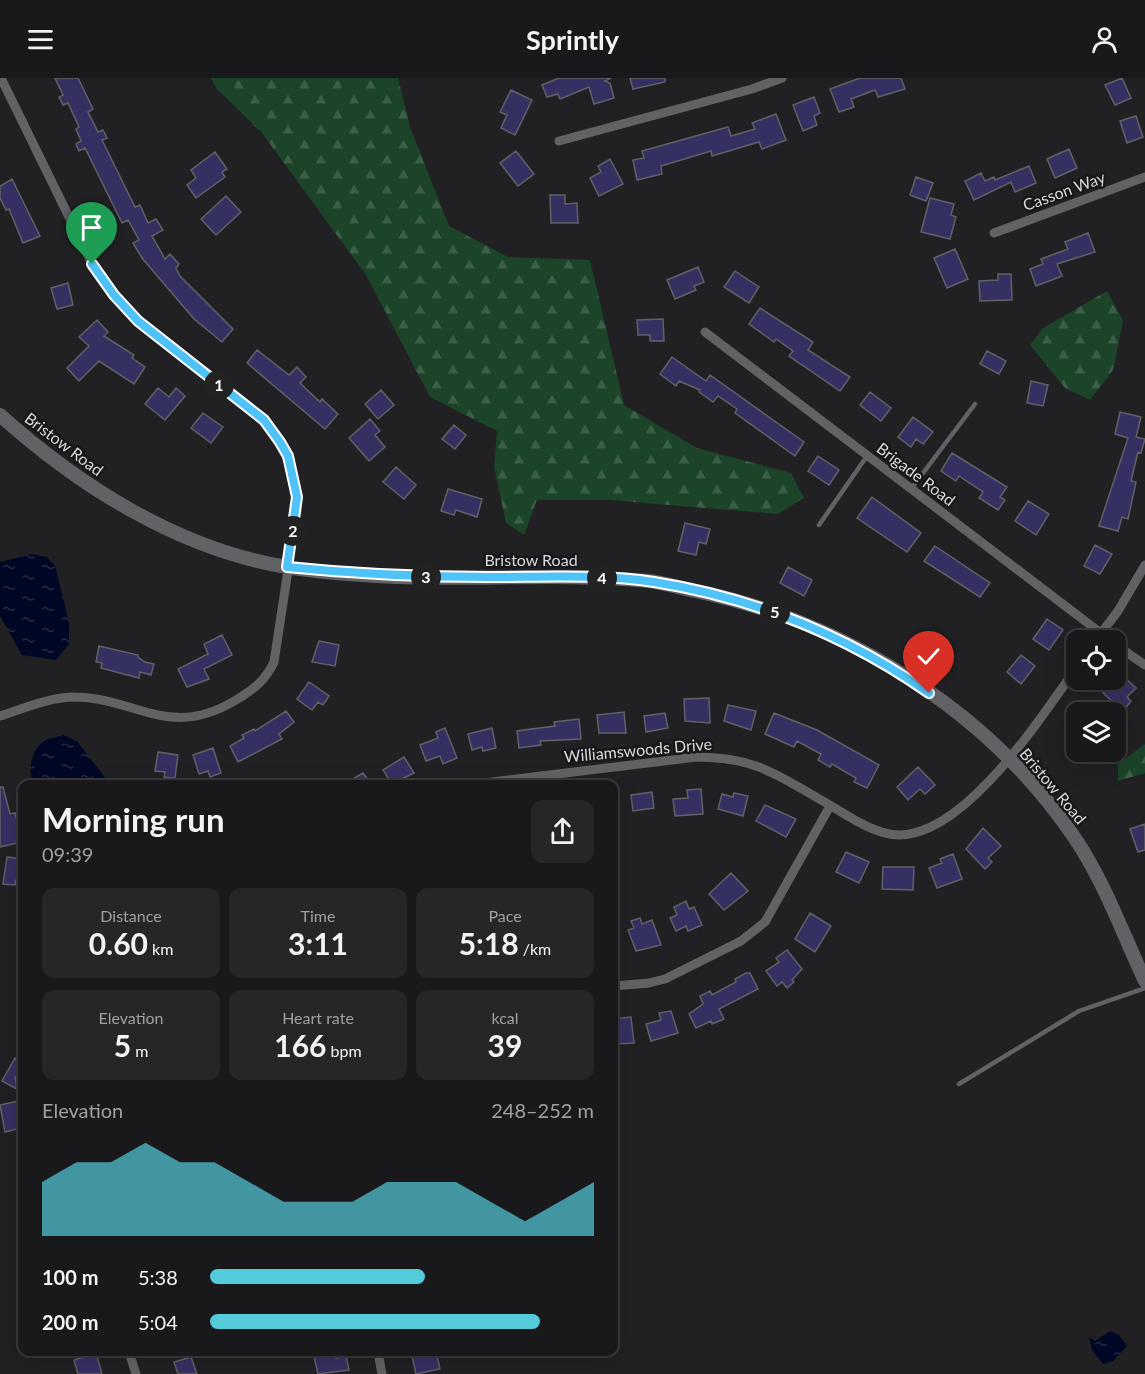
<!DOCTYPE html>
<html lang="en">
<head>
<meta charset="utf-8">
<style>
	:root { --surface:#19191b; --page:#262628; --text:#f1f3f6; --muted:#9fa0a3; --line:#37383a; --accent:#53cbdb }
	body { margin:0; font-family:Lato,sans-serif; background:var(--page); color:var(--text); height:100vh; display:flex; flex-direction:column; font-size:22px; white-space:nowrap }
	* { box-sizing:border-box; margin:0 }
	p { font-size:20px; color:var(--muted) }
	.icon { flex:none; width:33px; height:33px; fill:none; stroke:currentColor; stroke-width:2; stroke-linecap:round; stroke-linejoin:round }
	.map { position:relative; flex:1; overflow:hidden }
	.drawer { position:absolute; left:18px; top:702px; width:600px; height:576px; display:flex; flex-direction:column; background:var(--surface); border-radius:12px; box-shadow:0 6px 24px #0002,0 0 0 2px var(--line) }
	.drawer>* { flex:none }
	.controls { position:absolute; left:1066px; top:552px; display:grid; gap:12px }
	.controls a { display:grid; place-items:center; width:60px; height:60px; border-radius:12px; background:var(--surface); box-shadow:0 6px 24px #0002,0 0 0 2px var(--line); font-size:30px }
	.pin { position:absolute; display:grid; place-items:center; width:51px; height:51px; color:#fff; margin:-62px -26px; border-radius:50% 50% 50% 0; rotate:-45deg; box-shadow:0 0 6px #0007 }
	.pin .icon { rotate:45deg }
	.km { position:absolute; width:30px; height:30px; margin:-15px; border-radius:50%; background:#222; color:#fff; font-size:16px; line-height:30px; text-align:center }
	.round { display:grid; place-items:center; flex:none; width:63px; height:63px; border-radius:12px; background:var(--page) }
	.headline { display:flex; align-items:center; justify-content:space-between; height:102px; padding:0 24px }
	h1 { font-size:33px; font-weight:700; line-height:45px }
	.metrics { display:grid; grid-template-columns:repeat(3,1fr); gap:9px; height:102px; padding:6px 24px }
	.metrics div { display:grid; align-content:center; border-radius:12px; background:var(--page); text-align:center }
	.metrics b { font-size:30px; font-weight:700 }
	.metrics small { font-size:16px; font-weight:400 }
	.metrics p { font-size:16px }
	.chart { height:168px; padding:12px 24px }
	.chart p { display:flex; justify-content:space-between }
	.chart svg { width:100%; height:108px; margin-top:6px; fill:var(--accent); opacity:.7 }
	ul { padding:0 24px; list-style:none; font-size:20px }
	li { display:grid; grid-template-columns:96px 72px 1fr; align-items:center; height:45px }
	li i { height:15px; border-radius:8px; background:var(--accent) }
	header { display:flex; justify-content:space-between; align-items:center; height:78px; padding:0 24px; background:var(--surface); font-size:27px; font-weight:700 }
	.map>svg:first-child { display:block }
	.forest { fill:url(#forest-firs) }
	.water { fill:url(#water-ripples) }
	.building { fill:#353062; stroke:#616165; stroke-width:1.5 }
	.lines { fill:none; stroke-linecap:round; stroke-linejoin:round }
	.lane { stroke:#626266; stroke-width:4.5 }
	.street { stroke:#626266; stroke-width:9 }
	.secondary { stroke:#626266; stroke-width:14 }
	.route-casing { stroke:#fff; stroke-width:12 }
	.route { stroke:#4fc3f7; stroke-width:8 }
	.labels { text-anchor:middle; stroke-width:5; stroke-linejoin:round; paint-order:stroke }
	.street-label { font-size:16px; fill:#d9d9db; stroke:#18181b }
</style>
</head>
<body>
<header><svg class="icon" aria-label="menu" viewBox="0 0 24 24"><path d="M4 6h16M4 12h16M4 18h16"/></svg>Sprintly<svg class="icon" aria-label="person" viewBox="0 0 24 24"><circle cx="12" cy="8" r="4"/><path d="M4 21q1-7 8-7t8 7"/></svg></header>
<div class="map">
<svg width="1145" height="1296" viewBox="0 0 1145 1296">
	<defs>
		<pattern id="forest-firs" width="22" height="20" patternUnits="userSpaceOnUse" patternTransform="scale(1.5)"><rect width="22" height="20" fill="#1b4428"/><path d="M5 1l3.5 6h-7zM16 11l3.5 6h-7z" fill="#3c5e47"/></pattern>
		<pattern id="water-ripples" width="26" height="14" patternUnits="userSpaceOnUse" patternTransform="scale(1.5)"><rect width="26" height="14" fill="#000725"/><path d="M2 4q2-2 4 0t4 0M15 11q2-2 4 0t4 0" fill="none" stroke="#252b44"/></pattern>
	</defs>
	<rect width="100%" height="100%" fill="#212124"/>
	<!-- forest -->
	<path class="forest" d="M211,0H398L410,49L449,148L508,179L590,182L624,327L697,370L791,395L804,420L778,436L608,422H537L524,457L506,445L494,389L497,353L430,319L366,197L262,55L217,11Z
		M1107,213L1123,243L1113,292L1090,322L1065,310L1030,267L1043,250Z
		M1145,666V695L1118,703V686Z"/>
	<!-- water -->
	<path class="water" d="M32,476L47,479L55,488L69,544V566L56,582L22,577L0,538V484Z
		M63,657L77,663L110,706H34C27,693 31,672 44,663C49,660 58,659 63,657Z
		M1110,1253L1119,1257L1127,1268L1113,1283L1103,1286L1092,1272L1089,1259L1095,1263Z"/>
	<!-- building -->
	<path class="building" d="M55,0H78L93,31L88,34L98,54L103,52L107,60L102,62L135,129L140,127L148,145L156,141L163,152L152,158L165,181L170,176L179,186L176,190L180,198L233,251L222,264L194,241L142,180L133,165L139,162L128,142L122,145L85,70L79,73L76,66L81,63L76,51L79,49L68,25L63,27L59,19L63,17Z
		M559,0H611L605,3L610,5L614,20L594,26L589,9L560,21L558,16L547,19L542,7Z
		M630,0H665V4L633,11Z
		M860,0H901L905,11L878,19L875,12L851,21L854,29L839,34L830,11Z
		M1122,0L1131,20L1115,27L1105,7Z
		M511,12L532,22L515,57L501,50L507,37L500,34Z
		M814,19L820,35L814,38L817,47L803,53L793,27Z
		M776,36L786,62L762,71L759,64L712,78L711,73L661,88L662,96L637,102L633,82L644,80L642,73L728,49L731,58L755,51L752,45Z
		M1136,38L1143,59L1127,65L1120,43Z
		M1069,71L1077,90L1055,100L1047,81Z
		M516,73L534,96L518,108L500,85Z
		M215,74L227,91L222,94L225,99L196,120L187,107L196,100L191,92Z
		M610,81L623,106L599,118L590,100L601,94L598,88Z
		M1029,88L1036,105L1015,114L1011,104L974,122L965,103L981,95L985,103L994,99L995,102Z
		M916,99L933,105L926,123L910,117Z
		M12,101L40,158L23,165L9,131L6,132L0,120V108Z
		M550,117H565V126L577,125L578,145H551Z
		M226,118L241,134L216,157L201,141Z
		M930,120L954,126L951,137L956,139L950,161L921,154Z
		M1088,155L1095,174L1057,186L1062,198L1036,208L1030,191L1043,186L1041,181L1068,171L1065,164Z
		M955,171L968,201L947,210L934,180Z
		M698,189L704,204L694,208L696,212L675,221L667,202Z
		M735,193L759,209L749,225L724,209Z
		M998,196H1011L1012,222L980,223L979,203L998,202Z
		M68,205L73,227L57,231L51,210Z
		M760,230L813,264L808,272L850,299L840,313L789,278L793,273L776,261L774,264L749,246Z
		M663,241L664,263H650V257H638L637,242Z
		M97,242L108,254L104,258L134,277L132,280L145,289L134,306L99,283L79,303L67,290L89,268L79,259Z
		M257,272L289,297L297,289L306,299L300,305L320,324L322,321L338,336L325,351L247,285Z
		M987,273L1006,283L999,296L980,286Z
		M672,279L706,303L710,297L804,364L795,378L735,335L737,331L718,318L713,324L699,314L700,312L679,303L676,308L660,296Z
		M1031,303L1048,307L1043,328L1027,325Z
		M158,310L169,319L176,310L185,318L165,342L145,326Z
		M381,312L394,327L378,341L365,326Z
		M870,314L891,330L881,343L860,327Z
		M1120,334L1141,339L1136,359L1145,361L1141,375L1138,374L1131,403L1136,404L1128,441L1122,439L1118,453L1099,448L1128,360L1115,356Z
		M203,335L223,349L211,365L191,350Z
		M913,339L933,354L923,366L916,361L911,369L898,359Z
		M370,341L380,353L375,357L385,369L369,383L349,360Z
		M454,347L466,357L455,371L442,361Z
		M952,375L1007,409L1000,419L1005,422L998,432L979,420L983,414L959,398L956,403L941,393Z
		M818,378L839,392L829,407L808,393Z
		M396,389L416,407L404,421L383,404Z
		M448,411L482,421L477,439L456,432L454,437L441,433Z
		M872,419L921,455L907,474L857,440Z
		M1028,423L1049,436L1036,457L1015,443Z
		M685,445L710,451L706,466L699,464L696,477L678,473Z
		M1095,467L1112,476L1100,496L1084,488Z
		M935,468L990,505L980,519L924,483Z
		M788,489L812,502L804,518L780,505Z
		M1047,541L1063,552L1049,572L1033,561Z
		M222,557L232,577L204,591L209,601L187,609L178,591L208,576L204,566Z
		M319,563L339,567L335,588L312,584Z
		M99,568L138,577V579L145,584L154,586L151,597L140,594L139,600L101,590L102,585L96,584Z
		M1021,577L1035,588L1021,606L1007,594Z
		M1121,596L1136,610L1127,619L1131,623L1123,633L1103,615Z
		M309,604L329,618L323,627L318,624L312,632L297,621Z
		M709,620L710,645L685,643L684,621Z
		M728,627L756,633L751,652L724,643Z
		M286,633L294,644L279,656L282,661L238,684L230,668L244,660L242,657L254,651L255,653Z
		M624,634L626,655H599L597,637Z
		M665,635L668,650L646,654L644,638Z
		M774,635L817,652L879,687L867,710L854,704L856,700L832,686L830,689L818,682L821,676L797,663L794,669L765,656Z
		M579,641L581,661L540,663L541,667L519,670L517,653L555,648L554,644Z
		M445,650L457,680L443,686L440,678L426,683L420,667L438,660L436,654Z
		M492,650L496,670L483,673L482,669L472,672L468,656Z
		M213,670L221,695L210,699L208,693L199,696L193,677Z
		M158,674L178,677L175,700L164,699L165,694L155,693Z
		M404,679L414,695L392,706L383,692Z
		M918,689L935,707L925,716L920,711L908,722L897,709Z
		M363,695L371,706H344Z
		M0,709H3L10,736L15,735L22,764L0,769Z
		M701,711L703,736L675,738L673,721L688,720L687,712Z
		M652,714L654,730L633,733L631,717Z
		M734,715L748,718L743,738L718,731L722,716L733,719Z
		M765,727L796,741L786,759L756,743Z
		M1145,746V772L1138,774L1130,751Z
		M983,750L1001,768L988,780L992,784L985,791L966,771Z
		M846,774L869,784L859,805L836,794Z
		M953,776L962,801L937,810L929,790L942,785L940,781Z
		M7,779L22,781V803L16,802L15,807L3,806Z
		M883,789H914L913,812L882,811Z
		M731,795L748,813L724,832L709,816Z
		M686,823L689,831L694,829L702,847L688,853L686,848L676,853L670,840L677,837L674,829Z
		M810,835L831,848L815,874L795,861Z
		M640,840L642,846L652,842L661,867L636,873L628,852L634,850L631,843Z
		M787,872L802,891L792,902L794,904L787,910L782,904L777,908L766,893L779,884L776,880Z
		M746,895H750L758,911L719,931L724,941L712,946L711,943L696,950L689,936L703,926L700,918L710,913L712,917L736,904L735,901Z
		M671,933L678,955L651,963L646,946L661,942L659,935Z
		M631,939L634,965L614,966V941Z
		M15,980L22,984V1004L15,999L17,1011L2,1003Z
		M19,1023L21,1050L5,1054L0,1027Z
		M313,1274H335L336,1280L346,1278L349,1292L318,1296Z
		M411,1274H436L440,1291L416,1296Z
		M96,1275L102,1296H78L74,1282Z
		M191,1279L197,1296H178L174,1284Z"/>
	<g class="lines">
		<!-- lane -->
		<path class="lane" d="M911,411L975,326
			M819,447L867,378
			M959,1006L1079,933L1145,910"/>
		<!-- street -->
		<path class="street" d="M559,63L752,11L782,0
			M994,155L1145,99
			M705,254L1110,562
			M1096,562L1118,533L1145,487
			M1116,567L1145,587
			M0,638C22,631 48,620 72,619C138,619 168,663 236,622C254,611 265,603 274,584L297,433V419L287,378L264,342L138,243L114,217L92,186L1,0
			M476,706L697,679C756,679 779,698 828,726C848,738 875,757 899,757C966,757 1041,639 1077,589
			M614,908L649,905L665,901L741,863L765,844L830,728
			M129,1274L136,1296
			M378,1274L382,1296"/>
		<!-- secondary -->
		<path class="secondary" d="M0,337C79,408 180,472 287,489C322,495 360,497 396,499C480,502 565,495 649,503C665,505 680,510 696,513C844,544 985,630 1072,756C1103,800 1122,854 1145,903"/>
	</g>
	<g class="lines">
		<defs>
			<path id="route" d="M92,186L114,217L138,243L264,342L280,364L288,378L297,419L287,489C355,496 422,499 491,499C545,499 601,496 654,504C755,520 846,557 929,615"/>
		</defs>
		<!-- route casing -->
		<use href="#route" class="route-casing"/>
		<!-- route -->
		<use href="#route" class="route"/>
	</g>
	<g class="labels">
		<!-- street labels -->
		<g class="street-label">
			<text transform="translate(1064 113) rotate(-20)" y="6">Casson Way</text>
			<text transform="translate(64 366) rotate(37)" y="6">Bristow Road</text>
			<text transform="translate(916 396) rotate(37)" y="6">Brigade Road</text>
			<text x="531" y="488">Bristow Road</text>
			<text transform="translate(638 672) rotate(-5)" y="6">Williamswoods Drive</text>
			<text transform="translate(1053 708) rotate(50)" y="6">Bristow Road</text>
		</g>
	</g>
</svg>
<div class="controls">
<a><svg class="icon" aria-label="locate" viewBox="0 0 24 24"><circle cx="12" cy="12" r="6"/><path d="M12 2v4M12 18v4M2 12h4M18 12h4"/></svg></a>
<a><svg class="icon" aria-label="layers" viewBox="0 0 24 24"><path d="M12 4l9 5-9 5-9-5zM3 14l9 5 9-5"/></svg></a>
</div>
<div class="pin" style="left:92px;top:186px;background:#1e9e55"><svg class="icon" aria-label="arrive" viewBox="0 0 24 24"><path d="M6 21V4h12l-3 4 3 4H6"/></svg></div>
<div class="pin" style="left:929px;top:615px;background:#d93025"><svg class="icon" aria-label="check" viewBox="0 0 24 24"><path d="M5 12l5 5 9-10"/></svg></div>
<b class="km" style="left:219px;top:307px">1</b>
<b class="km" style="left:293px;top:453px">2</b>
<b class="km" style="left:426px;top:499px">3</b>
<b class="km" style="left:602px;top:500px">4</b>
<b class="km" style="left:775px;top:534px">5</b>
<section class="drawer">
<div class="headline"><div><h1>Morning run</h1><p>09:39</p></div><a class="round"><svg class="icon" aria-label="share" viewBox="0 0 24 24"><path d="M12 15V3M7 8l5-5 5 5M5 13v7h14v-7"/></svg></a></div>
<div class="metrics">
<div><p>Distance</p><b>0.60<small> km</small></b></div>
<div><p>Time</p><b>3:11</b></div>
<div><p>Pace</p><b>5:18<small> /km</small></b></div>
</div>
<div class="metrics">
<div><p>Elevation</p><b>5<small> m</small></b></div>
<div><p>Heart rate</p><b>166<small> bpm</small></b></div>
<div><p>kcal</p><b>39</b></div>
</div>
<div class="chart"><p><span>Elevation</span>248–252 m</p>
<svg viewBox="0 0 160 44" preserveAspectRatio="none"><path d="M0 44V22L10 14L20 14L30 6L40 14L50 14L60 22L70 30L80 30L90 30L100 22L110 22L120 22L130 30L140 38L150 30L160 22V44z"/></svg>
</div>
<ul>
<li><b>100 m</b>5:38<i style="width:56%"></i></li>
<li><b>200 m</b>5:04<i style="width:86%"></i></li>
</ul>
</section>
</div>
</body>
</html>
